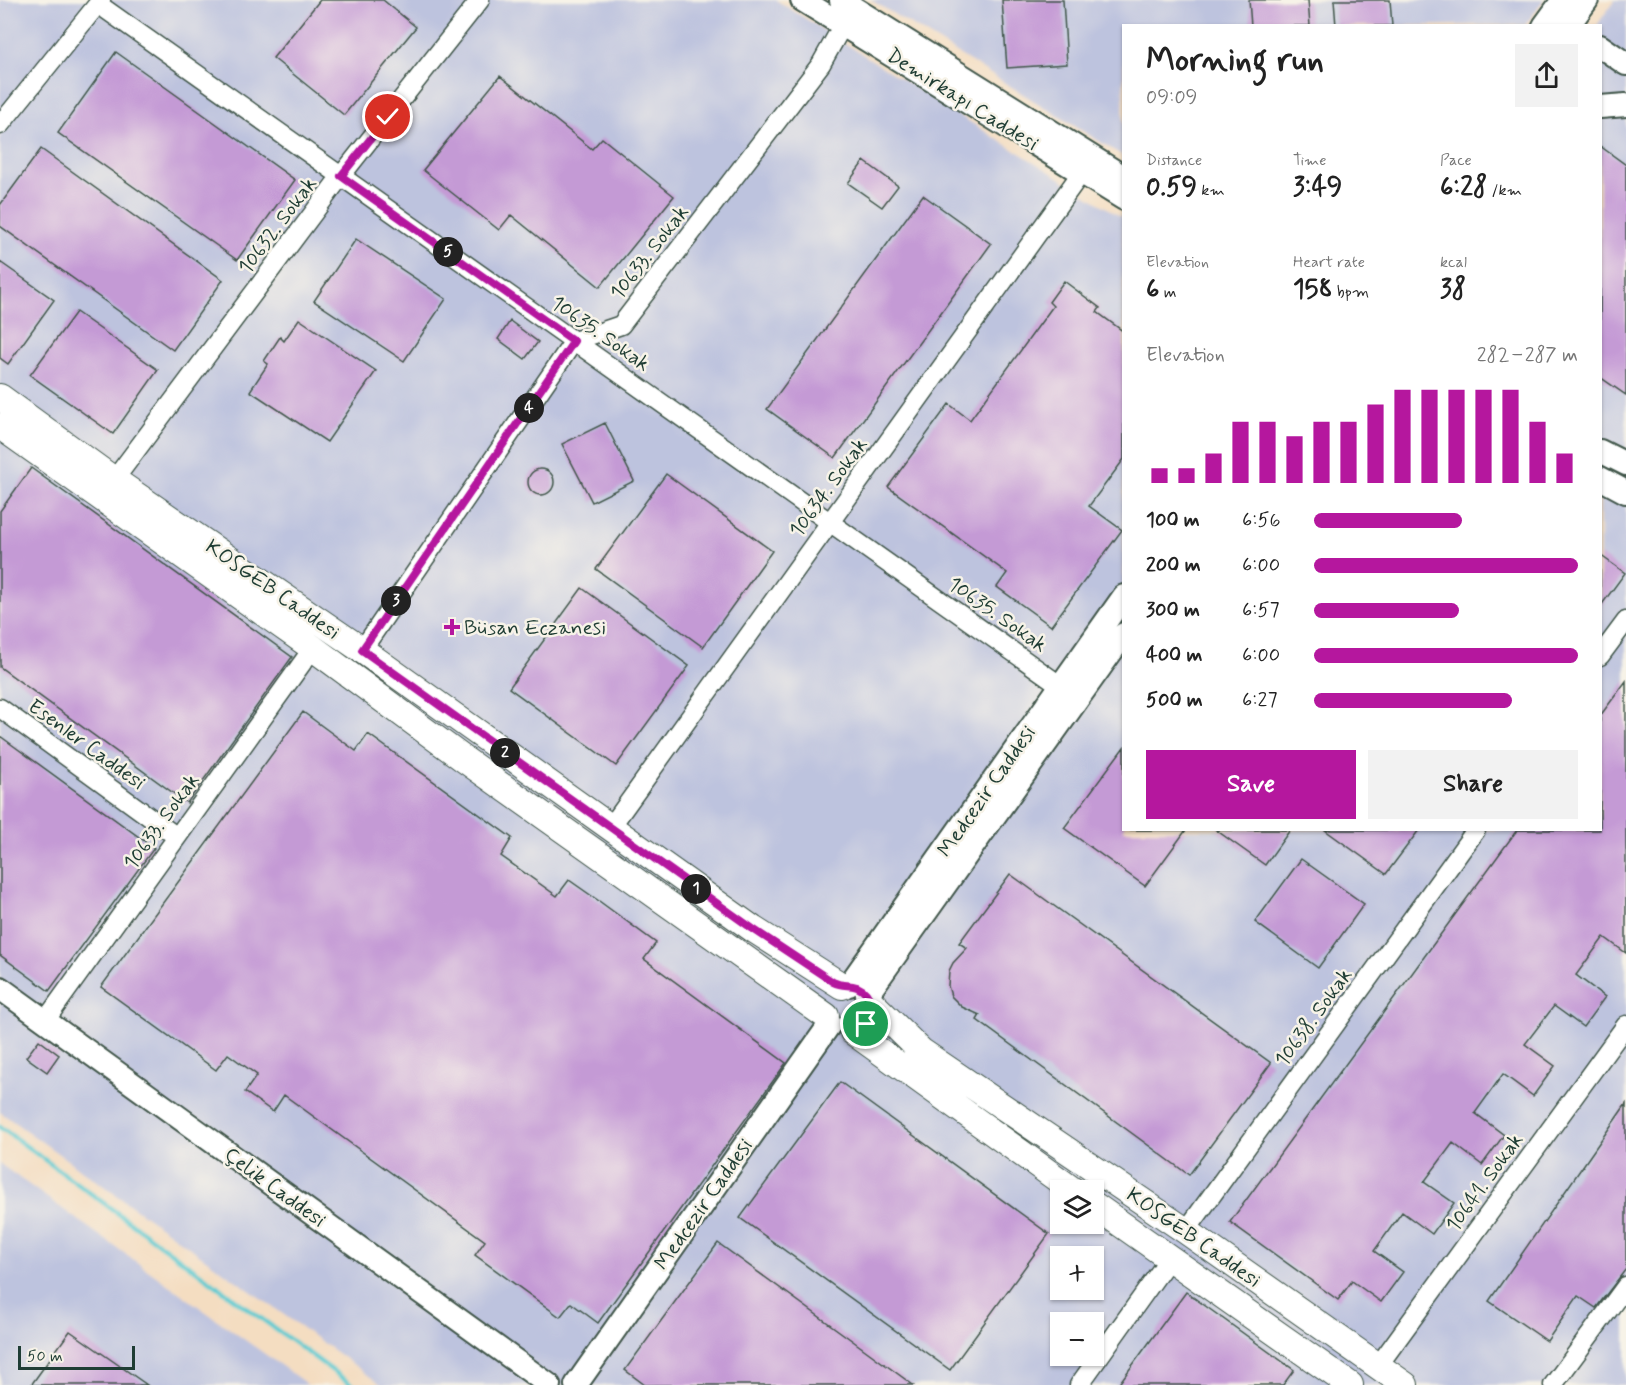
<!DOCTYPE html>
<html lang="en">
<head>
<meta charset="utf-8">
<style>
	:root { --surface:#fff; --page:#f2f2f2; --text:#222; --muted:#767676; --accent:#b5179e }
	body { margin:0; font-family:Mynerve,sans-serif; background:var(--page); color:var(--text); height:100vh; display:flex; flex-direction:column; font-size:22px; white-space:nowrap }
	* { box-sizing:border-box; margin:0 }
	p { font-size:20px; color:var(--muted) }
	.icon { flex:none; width:33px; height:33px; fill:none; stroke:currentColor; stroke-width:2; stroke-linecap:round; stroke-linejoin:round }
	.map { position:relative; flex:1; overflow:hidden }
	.panel { position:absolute; left:1122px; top:24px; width:480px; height:807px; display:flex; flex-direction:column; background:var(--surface); border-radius:0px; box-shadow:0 2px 4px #0004 }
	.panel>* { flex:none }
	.fabs { position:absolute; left:1050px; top:1180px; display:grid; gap:12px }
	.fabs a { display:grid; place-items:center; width:54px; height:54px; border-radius:0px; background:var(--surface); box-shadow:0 2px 4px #0004; font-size:30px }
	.scale { position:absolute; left:18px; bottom:15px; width:117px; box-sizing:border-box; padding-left:6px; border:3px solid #1f3d34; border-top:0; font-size:16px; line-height:21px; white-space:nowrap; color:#1f3d34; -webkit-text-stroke:4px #f7f3e8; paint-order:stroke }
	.pin { position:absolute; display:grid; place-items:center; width:51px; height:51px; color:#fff; margin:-26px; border:3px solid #fff; border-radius:50%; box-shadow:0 2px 6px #0007 }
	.km { position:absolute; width:30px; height:30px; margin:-15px; border-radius:50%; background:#222; color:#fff; font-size:16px; line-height:30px; text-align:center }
	.round { display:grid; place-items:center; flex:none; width:63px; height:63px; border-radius:0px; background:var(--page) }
	.head { display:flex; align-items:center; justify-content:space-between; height:102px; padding:0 24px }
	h1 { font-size:33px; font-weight:700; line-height:45px }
	.metrics { display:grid; grid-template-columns:repeat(3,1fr); gap:9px; height:102px; padding:6px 24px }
	.metrics div { display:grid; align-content:center }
	.metrics b { font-size:26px; font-weight:700 }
	.metrics small { font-size:16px; font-weight:400 }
	.metrics p { font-size:16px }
	.chart { height:168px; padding:12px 24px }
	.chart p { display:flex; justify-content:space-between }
	.chart svg { width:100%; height:108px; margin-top:6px; stroke:var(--accent); stroke-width:6 }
	.cta { display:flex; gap:12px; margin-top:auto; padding:12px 24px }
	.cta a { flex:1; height:69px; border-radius:0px; background:var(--accent); color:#fff; font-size:24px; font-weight:700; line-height:69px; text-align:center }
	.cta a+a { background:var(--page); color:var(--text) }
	ul { padding:0 24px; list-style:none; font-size:20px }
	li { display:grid; grid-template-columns:96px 72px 1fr; align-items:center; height:45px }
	li i { height:15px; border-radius:8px; background:var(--accent) }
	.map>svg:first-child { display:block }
	.industrial { fill:#bdc3de; fill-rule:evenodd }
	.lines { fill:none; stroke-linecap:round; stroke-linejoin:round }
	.stream { stroke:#5dcbd2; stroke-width:4.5 }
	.building { fill:#c49ad5 }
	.minor-casing { stroke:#3f5549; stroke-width:21 }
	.tertiary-casing { stroke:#3f5549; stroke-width:26 }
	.secondary-casing { stroke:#3f5549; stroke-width:28 }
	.minor { stroke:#fff; stroke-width:18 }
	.tertiary { stroke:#fff; stroke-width:22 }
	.secondary { stroke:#fff; stroke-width:26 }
	.route-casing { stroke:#fff; stroke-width:12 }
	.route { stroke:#b5179e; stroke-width:8 }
	.poi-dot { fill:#b5179e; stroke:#f7f3e8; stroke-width:2 }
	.labels { text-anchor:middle; stroke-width:5; stroke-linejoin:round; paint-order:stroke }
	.street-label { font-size:21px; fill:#1f3d34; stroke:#f7f3e8 }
	.poi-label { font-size:21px; fill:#1f3d34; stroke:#f7f3e8; text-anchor:start }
</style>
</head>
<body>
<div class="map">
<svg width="1626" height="1385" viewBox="0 0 1626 1385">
	<rect width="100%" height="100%" fill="#f7f3e8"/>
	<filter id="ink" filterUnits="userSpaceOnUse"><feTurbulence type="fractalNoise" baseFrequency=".0167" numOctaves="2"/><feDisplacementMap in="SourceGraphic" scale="12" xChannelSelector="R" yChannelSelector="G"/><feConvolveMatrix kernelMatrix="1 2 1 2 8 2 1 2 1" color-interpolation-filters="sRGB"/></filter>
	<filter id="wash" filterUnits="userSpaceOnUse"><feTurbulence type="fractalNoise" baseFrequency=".008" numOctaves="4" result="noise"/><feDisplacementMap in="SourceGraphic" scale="24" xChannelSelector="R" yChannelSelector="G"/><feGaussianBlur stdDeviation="1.35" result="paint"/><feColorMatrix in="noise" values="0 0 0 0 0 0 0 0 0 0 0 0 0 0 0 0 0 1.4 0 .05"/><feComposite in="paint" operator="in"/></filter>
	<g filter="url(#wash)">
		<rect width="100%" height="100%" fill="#f4ddc1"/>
		<!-- industrial -->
		<path class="industrial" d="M0,0H776L1123,218L1124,830H1600V26L1597,25L1615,0H1626V1385H382L0,1112ZM1060,1191H1094V1224H1060ZM1060,1257H1094V1290H1060ZM1060,1323H1094V1356H1060Z
			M871,0H1544L1525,25L1124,26L1123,156Z
			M0,1164L308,1385H0Z"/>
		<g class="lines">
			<!-- stream -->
			<path class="stream" d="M0,1127L352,1385"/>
		</g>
		<g id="blocks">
			<!-- building -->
			<path class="building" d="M320,0H383L416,27L344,115L273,58Z
				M1002,0H1063L1067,64L1007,68Z
				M1249,0H1308L1310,26H1251Z
				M1334,0H1390L1392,26H1336Z
				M116,52L295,180L237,260L58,133Z
				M500,76L592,149L602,138L674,196L600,287L511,215L499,230L423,170Z
				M1600,146L1626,165V395L1600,377Z
				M41,149L223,280L173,350L0,226V205Z
				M864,161L898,186L882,207L848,183Z
				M923,195L991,244L835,458L767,409Z
				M356,239L446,299L404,361L314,301Z
				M0,262L54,300L8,364L0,358Z
				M1064,281L1100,308L1097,312L1124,332V459L1089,506L1122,530L1051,626L997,587L1007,573L888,487L949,404L970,420L1053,306L1049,302Z
				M76,312L158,370L113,434L30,375Z
				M299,319L376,371L327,442L250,391L268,364L264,361L280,337L284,341Z
				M510,321L538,342L525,359L498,339Z
				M605,423L634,481L592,502L562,444Z
				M31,468L292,657L187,803L0,667V511Z
				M528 482a13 13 0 1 1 26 0a13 13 0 1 1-26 0Z
				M666,474L772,551L703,647L596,569Z
				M1600,555L1625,573L1600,607Z
				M582,588L689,666L616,766L509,688Z
				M1626,681V953L1604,937L1576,975L1605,997L1583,1027L1554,1006L1525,1044L1555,1066L1533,1096L1503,1074L1475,1113L1504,1135L1482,1165L1453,1143L1424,1182L1454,1203L1432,1234L1402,1212L1374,1251L1403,1272L1381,1302L1352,1281L1338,1300L1230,1222L1517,830H1600V716Z
				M303,712L356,751L368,734L512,838L501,856L557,896L569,880L599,901L656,943L644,959L786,1063L598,1323L571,1303L560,1317L475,1255L485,1241L284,1095L273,1112L245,1092L257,1075L228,1054L216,1070L101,987Z
				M0,736L154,848L49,991L0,955Z
				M1124,747V830H1186L1145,886L1064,828Z
				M1216,830H1290L1265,865Z
				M1325,830H1419L1386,874Z
				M1301,859L1364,904L1318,968L1255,922Z
				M1010,874L1271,1063L1189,1175L977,1020L980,1015L962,1007L951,996L948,986L949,971L953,963L967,948L959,943Z
				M39,1040L59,1055L47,1072L26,1057Z
				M840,1082L1049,1234L950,1370L740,1218Z
				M1626,1104V1269L1596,1308L1578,1296L1547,1341L1489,1301Z
				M718,1243L857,1344L913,1385H645L625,1370Z
				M1186,1292L1294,1370L1283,1385H1118Z
				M70,1331L147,1385H31Z"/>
		</g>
	</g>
	<g filter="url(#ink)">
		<use href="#blocks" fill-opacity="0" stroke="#3f5549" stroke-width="1.5"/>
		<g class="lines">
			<defs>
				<path id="minor" d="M98,4L1071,693
					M0,125L101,0
					M114,480L341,176L480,0
					M362,650L574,341L621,325L821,64L849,14
					M1600,656L1626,621
					M0,708L177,837
					M610,828L1082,172
					M45,1021L313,648
					M1186,1231L1476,830
					M1378,1366L1626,1025
					M1079,1385L1169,1259
					M1553,1385L1626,1286"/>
				<path id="tertiary" d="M802,0L1124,199
					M841,0L1124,177
					M1544,26L1563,0
					M1568,26L1587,0
					M1600,46L1626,64
					M1600,107L1626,105
					M1600,451L1626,464
					M1600,478L1626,492
					M849,985L1124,596
					M0,988L549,1385
					M867,995L1124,634
					M576,1385L830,1024"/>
				<path id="secondary" d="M0,397L114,480L362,650L753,929L842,986
					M0,426L313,648L465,760L826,1016
					M871,1002L921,1051L1186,1231L1405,1385
					M853,1032L1074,1191
					M1094,1205L1350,1385"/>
			</defs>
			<!-- minor casing -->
			<use href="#minor" class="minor-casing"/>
			<!-- tertiary casing -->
			<use href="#tertiary" class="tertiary-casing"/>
			<!-- secondary casing -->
			<use href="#secondary" class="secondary-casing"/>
			<!-- minor -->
			<use href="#minor" class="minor"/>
			<!-- tertiary -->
			<use href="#tertiary" class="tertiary"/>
			<!-- secondary -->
			<use href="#secondary" class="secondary"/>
		</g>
	</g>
	<g class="lines" filter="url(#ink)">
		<defs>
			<path id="route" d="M388,117L341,176L574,341L362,650L753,929L833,982C843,987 848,984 857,987C873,994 874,1011 866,1024"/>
		</defs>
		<!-- route casing -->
		<use href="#route" class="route-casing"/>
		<!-- route -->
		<use href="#route" class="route"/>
	</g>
	<!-- markers -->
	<path class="poi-dot" d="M449 618h6v6h6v6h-6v6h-6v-6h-6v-6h6z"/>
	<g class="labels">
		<!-- street labels -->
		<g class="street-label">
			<text transform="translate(963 99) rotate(32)" y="7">Demirkapı Caddesi</text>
			<text transform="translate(277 225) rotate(-53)" y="7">10632. Sokak</text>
			<text transform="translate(649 252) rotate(-52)" y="7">10633. Sokak</text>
			<text transform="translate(601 333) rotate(35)" y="7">10635. Sokak</text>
			<text transform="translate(828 487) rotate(-54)" y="7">10634. Sokak</text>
			<text transform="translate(273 589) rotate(35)" y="7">KOSGEB Caddesi</text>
			<text transform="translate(998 614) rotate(35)" y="7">10635. Sokak</text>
			<text transform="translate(87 744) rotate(36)" y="7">Esenler Caddesi</text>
			<text transform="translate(986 791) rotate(-55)" y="7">Medcezir Caddesi</text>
			<text transform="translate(161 821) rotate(-54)" y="7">10633. Sokak</text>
			<text transform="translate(1313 1017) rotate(-54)" y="7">10638. Sokak</text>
			<text transform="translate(1484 1182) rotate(-54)" y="7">10641. Sokak</text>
			<text transform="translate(275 1187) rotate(36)" y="7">Çelik Caddesi</text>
			<text transform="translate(703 1204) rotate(-55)" y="7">Medcezir Caddesi</text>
			<text transform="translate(1194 1237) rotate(35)" y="7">KOSGEB Caddesi</text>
		</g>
		<!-- poi labels -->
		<g class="poi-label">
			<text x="464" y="634">Büsan Eczanesi</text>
		</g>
	</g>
</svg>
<div class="fabs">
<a><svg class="icon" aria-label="layers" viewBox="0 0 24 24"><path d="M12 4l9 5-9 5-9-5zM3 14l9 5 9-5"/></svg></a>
<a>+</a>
<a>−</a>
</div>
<div class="scale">50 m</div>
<div class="pin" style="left:866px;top:1024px;background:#1e9e55"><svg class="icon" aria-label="arrive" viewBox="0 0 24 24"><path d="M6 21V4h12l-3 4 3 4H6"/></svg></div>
<div class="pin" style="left:388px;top:117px;background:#d93025"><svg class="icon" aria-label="check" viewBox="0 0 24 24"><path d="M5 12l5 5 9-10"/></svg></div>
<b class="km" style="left:696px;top:889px">1</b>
<b class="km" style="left:505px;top:753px">2</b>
<b class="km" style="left:396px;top:601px">3</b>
<b class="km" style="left:529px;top:408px">4</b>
<b class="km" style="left:448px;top:252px">5</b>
<section class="panel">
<div class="head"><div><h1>Morning run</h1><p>09:09</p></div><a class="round"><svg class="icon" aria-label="share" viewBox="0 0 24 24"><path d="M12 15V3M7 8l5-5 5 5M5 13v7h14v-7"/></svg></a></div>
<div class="metrics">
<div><p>Distance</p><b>0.59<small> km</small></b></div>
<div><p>Time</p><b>3:49</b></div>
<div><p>Pace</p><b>6:28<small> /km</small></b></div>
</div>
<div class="metrics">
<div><p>Elevation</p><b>6<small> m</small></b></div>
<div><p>Heart rate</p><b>158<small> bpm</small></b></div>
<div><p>kcal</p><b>38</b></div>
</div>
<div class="chart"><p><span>Elevation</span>282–287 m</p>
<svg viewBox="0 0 160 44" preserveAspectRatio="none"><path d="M5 44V38M15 44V38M25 44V32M35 44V19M45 44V19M55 44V25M65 44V19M75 44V19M85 44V12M95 44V6M105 44V6M115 44V6M125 44V6M135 44V6M145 44V19M155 44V32"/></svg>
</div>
<ul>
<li><b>100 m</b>6:56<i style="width:56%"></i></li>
<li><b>200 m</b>6:00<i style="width:100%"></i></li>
<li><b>300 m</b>6:57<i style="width:55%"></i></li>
<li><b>400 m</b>6:00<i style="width:100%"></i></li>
<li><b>500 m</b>6:27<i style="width:75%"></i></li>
</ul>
<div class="cta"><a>Save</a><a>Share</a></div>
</section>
</div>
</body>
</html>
